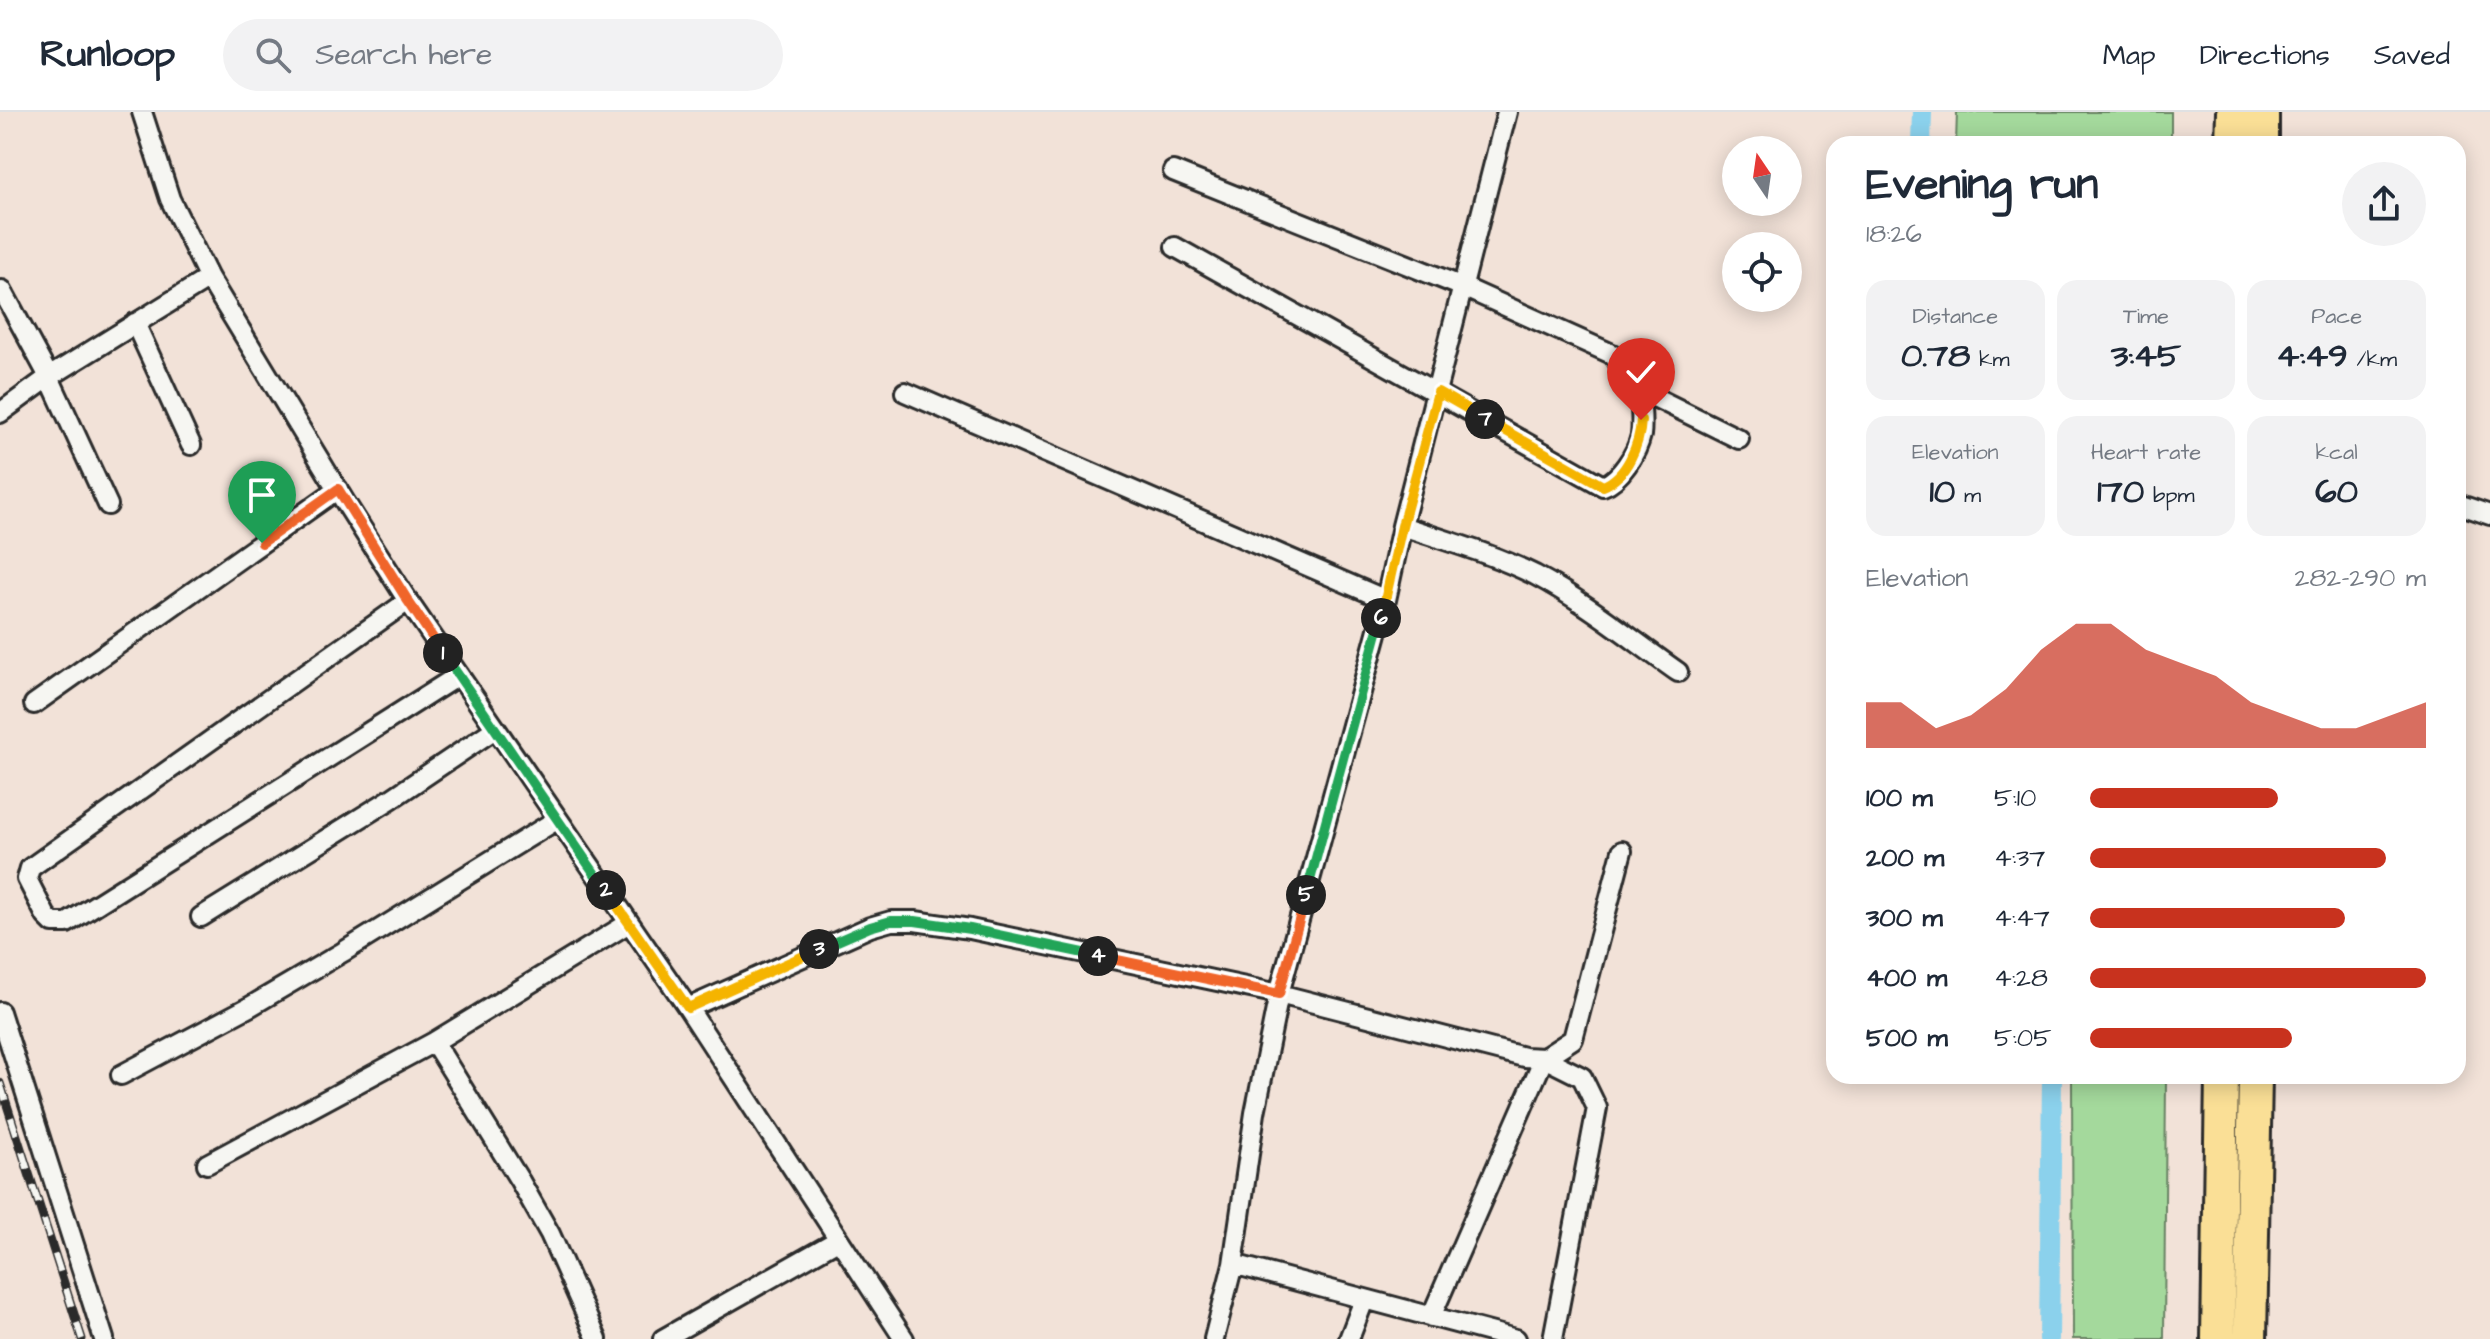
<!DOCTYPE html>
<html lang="en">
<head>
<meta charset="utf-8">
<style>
	:root { --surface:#fff; --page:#f2f2f3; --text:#1f2937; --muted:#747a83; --line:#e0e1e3; --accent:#c8321e }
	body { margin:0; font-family:"Architects Daughter",sans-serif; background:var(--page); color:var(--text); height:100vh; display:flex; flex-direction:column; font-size:30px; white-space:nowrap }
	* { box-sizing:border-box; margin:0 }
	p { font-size:26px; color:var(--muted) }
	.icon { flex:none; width:44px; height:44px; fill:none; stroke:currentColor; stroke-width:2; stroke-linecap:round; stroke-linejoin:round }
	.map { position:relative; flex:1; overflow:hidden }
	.sheet { position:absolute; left:1826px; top:24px; width:640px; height:948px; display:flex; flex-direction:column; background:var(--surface); border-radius:24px; box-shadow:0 4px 20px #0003 }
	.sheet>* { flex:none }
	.needle { width:52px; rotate:347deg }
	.fabs { position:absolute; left:1722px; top:24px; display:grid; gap:16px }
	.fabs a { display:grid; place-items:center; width:80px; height:80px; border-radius:50%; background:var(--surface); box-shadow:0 4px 20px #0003; font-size:40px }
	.pin { position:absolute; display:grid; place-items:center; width:68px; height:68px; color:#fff; margin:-82px -34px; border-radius:50% 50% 50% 0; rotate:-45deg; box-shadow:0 0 8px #0007 }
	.pin .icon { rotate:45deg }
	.km { position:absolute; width:40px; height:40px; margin:-20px; border-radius:50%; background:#222; color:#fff; font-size:22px; line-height:40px; text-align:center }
	.round { display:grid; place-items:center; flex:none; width:84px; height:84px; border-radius:42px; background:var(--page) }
	.head { display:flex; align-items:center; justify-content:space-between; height:136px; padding:0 40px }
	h1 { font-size:44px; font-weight:700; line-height:60px }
	.stats { display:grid; grid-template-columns:repeat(3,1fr); gap:12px; height:136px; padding:8px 40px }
	.stats div { display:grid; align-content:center; border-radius:20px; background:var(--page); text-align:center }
	.stats b { font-size:34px; font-weight:700 }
	.stats small { font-size:22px; font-weight:400 }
	.stats p { font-size:22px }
	.chart { height:224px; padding:16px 40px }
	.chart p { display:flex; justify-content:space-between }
	.chart svg { width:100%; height:144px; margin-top:8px; fill:var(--accent); opacity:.7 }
	ul { padding:0 40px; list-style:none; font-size:26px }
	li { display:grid; grid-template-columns:128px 96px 1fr; align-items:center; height:60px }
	li i { height:20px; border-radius:10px; background:var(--accent) }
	header { display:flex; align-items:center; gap:48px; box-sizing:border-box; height:112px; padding:0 40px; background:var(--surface); border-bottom:2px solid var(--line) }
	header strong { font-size:38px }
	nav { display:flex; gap:44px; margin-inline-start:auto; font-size:28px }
	.search { width:560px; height:72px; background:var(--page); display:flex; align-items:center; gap:20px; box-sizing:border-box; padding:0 28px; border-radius:44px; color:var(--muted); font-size:30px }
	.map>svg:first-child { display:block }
	.green { fill:#a4d99c; stroke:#688264; stroke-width:2 }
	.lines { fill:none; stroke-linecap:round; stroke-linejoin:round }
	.canal { stroke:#8bd1ec; stroke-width:20 }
	.minor-casing { stroke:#2b2b2b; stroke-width:24 }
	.trunk-casing { stroke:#2b2b2b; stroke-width:38 }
	.minor { stroke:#f6f6f2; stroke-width:18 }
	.trunk { stroke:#fadf96; stroke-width:32 }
	.rail-casing { stroke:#2b2b2b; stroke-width:9 }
	.rail { stroke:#f6f6f2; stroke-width:6; stroke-dasharray:18; stroke-linecap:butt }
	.split-1-casing { stroke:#fff; stroke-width:16 }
	.split-2-casing { stroke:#fff; stroke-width:16 }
	.split-3-casing { stroke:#fff; stroke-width:16 }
	.split-4-casing { stroke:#fff; stroke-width:16 }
	.split-5-casing { stroke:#fff; stroke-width:16 }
	.split-6-casing { stroke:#fff; stroke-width:16 }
	.split-7-casing { stroke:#fff; stroke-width:16 }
	.split-8-casing { stroke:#fff; stroke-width:16 }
	.split-1 { stroke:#f0652b; stroke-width:10 }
	.split-2 { stroke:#22a559; stroke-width:10 }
	.split-3 { stroke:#f5b400; stroke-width:10 }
	.split-4 { stroke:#22a559; stroke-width:10 }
	.split-5 { stroke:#f0652b; stroke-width:10 }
	.split-6 { stroke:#22a559; stroke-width:10 }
	.split-7 { stroke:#f5b400; stroke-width:10 }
	.split-8 { stroke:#f5b400; stroke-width:10 }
</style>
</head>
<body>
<header>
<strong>Runloop</strong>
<div class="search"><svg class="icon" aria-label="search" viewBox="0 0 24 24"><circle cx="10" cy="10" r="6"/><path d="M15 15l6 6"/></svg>Search here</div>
<nav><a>Map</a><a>Directions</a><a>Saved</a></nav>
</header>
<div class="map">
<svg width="2490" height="1227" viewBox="0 0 2490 1227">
	<rect width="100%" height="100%" fill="#f2e2d8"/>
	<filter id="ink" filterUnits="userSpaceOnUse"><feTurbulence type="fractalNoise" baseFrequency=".0125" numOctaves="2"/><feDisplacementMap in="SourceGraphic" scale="16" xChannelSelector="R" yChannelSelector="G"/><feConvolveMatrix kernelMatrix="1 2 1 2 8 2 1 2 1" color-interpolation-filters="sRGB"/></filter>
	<g filter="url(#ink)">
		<!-- green -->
		<path class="green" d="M1957,0H2171V32H1956Z
			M2070,964H2166L2164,1227H2073L2072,968Z"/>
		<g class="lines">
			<!-- canal -->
			<path class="canal" d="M1921,32L1922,0
				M2049,1227L2052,964"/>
			<defs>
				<path id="minor" d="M142,0L170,87L209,166L345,390L408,489L688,896L904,1227
					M1173,59L1463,175L1612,242L1640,278L1739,327
					M1175,135L1603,374C1620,368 1637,341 1641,323C1643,309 1640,292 1640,278
					M2,178L49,265L108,393
					M135,211L191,333
					M905,280L1386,488
					M0,301L49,265L209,166
					M2458,392L2490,403
					M1402,414C1447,429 1493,442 1535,463C1586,490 1631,527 1678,560
					M408,489L30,756L27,767L46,804L53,811H67L459,563
					M34,592L338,377
					M201,805L391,687L495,617
					M688,896L870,815L891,809H915L970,817L1279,882L1524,945L1544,946L1573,927L1622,739
					M0,900L104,1227
					M434,930L520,1069L550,1122L597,1227
					M121,963L251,894L343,840L558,707
					M207,1052L434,930L629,811
					M1233,1152L1516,1227
					M1431,1205L1544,946L1582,965L1597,996L1553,1227
					M663,1227L838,1128
					M1214,1227L1233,1152L1255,1001L1279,882L1386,488L1402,414L1507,0
					M1349,1227L1364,1188"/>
				<path id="trunk" d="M2232,32L2233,0
					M2262,32V0
					M2218,1227L2222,964
					M2250,1227L2255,964"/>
			</defs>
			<!-- minor casing -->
			<use href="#minor" class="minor-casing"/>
			<!-- trunk casing -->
			<use href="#trunk" class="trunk-casing"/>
			<!-- minor -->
			<use href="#minor" class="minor"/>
			<!-- trunk -->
			<use href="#trunk" class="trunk"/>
			<defs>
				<path id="rail" d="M0,971L82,1227"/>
			</defs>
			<!-- rail casing -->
			<use href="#rail" class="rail-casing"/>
			<!-- rail -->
			<use href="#rail" class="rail"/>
		</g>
	</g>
	<g class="lines" filter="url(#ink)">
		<defs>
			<path id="split-1" d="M262,431L338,377L408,489L443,541"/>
			<path id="split-2" d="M443,541L606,778"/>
			<path id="split-3" d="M606,778L688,896L819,837"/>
			<path id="split-4" d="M819,837L870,815L891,809H915L970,817L1098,844"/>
			<path id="split-5" d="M1098,844L1279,882L1306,783"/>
			<path id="split-6" d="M1306,783L1381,506"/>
			<path id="split-7" d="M1381,506L1402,414L1438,280L1485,307"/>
			<path id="split-8" d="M1485,307L1603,374C1627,365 1640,331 1641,308"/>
		</defs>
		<!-- split-1 casing -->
		<use href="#split-1" class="split-1-casing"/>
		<!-- split-2 casing -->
		<use href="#split-2" class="split-2-casing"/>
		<!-- split-3 casing -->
		<use href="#split-3" class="split-3-casing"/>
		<!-- split-4 casing -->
		<use href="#split-4" class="split-4-casing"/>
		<!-- split-5 casing -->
		<use href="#split-5" class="split-5-casing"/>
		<!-- split-6 casing -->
		<use href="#split-6" class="split-6-casing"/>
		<!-- split-7 casing -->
		<use href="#split-7" class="split-7-casing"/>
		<!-- split-8 casing -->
		<use href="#split-8" class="split-8-casing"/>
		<!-- split-1 -->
		<use href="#split-1" class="split-1"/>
		<!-- split-2 -->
		<use href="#split-2" class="split-2"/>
		<!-- split-3 -->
		<use href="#split-3" class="split-3"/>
		<!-- split-4 -->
		<use href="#split-4" class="split-4"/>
		<!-- split-5 -->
		<use href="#split-5" class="split-5"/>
		<!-- split-6 -->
		<use href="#split-6" class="split-6"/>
		<!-- split-7 -->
		<use href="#split-7" class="split-7"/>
		<!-- split-8 -->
		<use href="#split-8" class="split-8"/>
	</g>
</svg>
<div class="fabs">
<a><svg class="needle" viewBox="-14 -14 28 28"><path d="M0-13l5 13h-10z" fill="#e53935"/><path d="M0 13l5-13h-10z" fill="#747a83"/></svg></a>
<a><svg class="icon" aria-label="locate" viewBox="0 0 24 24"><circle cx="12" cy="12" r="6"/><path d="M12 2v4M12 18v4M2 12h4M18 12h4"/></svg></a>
</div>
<div class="pin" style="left:262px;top:431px;background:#1e9e55"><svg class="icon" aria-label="arrive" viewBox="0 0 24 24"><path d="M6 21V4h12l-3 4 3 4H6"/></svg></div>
<div class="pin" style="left:1641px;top:308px;background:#d93025"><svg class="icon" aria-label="check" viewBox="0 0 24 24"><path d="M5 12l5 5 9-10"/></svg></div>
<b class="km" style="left:443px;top:541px">1</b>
<b class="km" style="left:606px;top:778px">2</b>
<b class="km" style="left:819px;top:837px">3</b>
<b class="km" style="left:1098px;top:844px">4</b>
<b class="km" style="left:1306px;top:783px">5</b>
<b class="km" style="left:1381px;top:506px">6</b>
<b class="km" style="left:1485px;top:307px">7</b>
<section class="sheet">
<div class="head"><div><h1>Evening run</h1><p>18:26</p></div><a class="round"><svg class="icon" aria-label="share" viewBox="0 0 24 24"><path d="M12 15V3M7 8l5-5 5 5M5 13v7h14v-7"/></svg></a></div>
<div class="stats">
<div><p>Distance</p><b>0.78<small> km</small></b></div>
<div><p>Time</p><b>3:45</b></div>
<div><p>Pace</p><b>4:49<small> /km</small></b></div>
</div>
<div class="stats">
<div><p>Elevation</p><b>10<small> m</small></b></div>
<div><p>Heart rate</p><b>170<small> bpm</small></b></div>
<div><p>kcal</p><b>60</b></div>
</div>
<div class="chart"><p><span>Elevation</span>282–290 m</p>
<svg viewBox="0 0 160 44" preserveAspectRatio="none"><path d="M0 44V30L10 30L20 38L30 34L40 26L50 14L60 6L70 6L80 14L90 18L100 22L110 30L120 34L130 38L140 38L150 34L160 30V44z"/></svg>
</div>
<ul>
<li><b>100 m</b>5:10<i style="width:56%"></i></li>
<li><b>200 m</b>4:37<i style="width:88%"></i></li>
<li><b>300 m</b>4:47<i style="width:76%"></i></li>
<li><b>400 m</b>4:28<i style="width:100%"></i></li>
<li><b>500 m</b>5:05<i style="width:60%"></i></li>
</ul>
</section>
</div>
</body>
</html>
